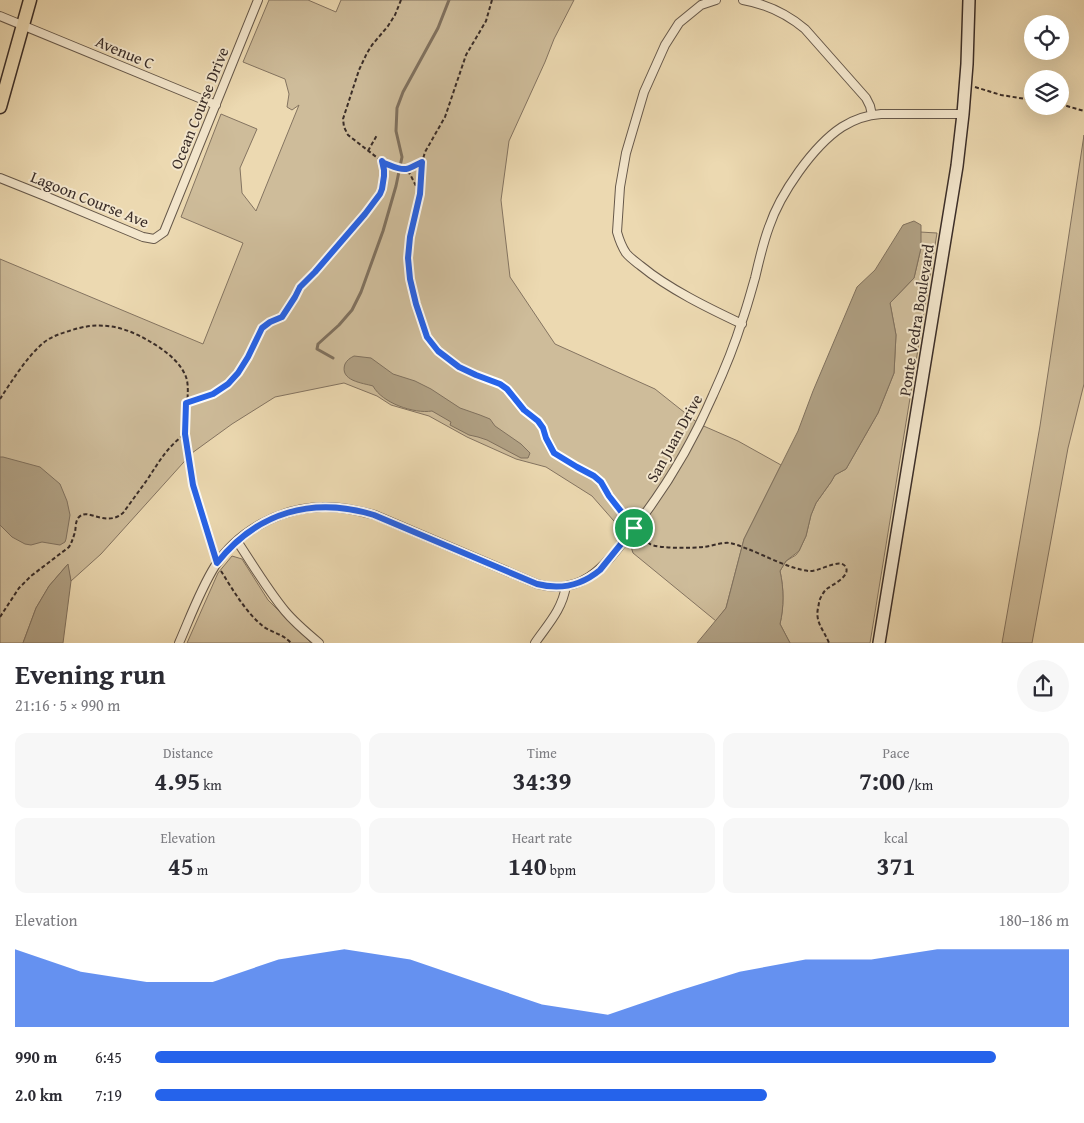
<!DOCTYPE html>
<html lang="en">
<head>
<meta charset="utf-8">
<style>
	:root { --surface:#fff; --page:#f7f7f7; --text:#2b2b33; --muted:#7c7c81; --accent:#2563eb }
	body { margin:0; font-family:"Gentium Book Plus",serif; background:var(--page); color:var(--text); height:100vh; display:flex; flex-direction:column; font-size:19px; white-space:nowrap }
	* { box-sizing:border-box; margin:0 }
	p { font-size:16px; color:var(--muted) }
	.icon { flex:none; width:28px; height:28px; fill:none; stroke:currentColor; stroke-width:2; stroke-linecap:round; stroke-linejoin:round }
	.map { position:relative; height:643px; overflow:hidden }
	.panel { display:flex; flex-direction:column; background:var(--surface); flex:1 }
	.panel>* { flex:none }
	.buttons { position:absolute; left:1024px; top:15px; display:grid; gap:10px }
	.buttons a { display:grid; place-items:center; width:45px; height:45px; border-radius:50%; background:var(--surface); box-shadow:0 5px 20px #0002; font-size:25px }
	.pin { position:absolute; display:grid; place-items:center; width:42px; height:42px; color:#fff; margin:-21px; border:2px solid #fff; border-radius:50%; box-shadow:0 1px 5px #0007 }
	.round { display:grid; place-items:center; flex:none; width:52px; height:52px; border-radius:26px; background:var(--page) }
	.summary { display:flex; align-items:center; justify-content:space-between; height:85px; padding:0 15px }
	h1 { font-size:28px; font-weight:600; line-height:38px }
	.stats { display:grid; grid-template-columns:repeat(3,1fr); gap:8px; height:85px; padding:5px 15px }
	.stats div { display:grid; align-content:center; border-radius:12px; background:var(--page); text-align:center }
	.stats b { font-size:25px; font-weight:600 }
	.stats small { font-size:14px; font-weight:400 }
	.stats p { font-size:14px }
	.chart { height:140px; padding:10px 15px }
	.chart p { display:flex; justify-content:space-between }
	.chart svg { width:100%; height:90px; margin-top:5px; fill:var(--accent); opacity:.7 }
	ul { padding:0 15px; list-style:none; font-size:16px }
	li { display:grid; grid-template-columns:80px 60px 1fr; align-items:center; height:38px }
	li i { height:12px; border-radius:6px; background:var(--accent) }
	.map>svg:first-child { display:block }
	.green { fill:#cebc9a; stroke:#847461 }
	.water { fill:#af9f82; stroke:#80715e }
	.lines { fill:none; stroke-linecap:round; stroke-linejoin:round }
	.stream { stroke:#80715e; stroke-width:3 }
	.street-casing { stroke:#66584a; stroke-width:10 }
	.secondary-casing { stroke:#3a2d28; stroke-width:14 }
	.primary-casing { stroke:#3a2d28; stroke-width:15 }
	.path { stroke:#3a2d28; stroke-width:2; stroke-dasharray:4 2.5; stroke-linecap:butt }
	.street { stroke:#f3e6cc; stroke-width:8 }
	.secondary { stroke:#f3e6cc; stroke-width:11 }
	.primary { stroke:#ecd9b1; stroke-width:12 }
	.route-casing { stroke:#fff; stroke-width:10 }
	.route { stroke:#2563eb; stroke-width:6 }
	.labels { text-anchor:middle; stroke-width:4; stroke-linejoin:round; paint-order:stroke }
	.street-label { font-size:16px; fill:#3a2d28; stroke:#f3e6cc }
</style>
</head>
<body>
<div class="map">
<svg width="1084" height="643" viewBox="0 0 1084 643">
	<rect width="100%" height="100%" fill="#ecd9b1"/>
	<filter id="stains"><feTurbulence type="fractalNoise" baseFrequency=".004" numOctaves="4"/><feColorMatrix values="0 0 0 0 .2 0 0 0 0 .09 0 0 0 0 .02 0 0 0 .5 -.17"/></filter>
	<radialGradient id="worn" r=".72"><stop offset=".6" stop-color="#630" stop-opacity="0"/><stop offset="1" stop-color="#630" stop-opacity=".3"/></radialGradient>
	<!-- green -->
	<path class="green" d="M269,0H308L336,12L341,0H574L554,39L545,62L509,141L501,200L510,277L555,344L655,389L699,424L738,441L781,465L744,539L726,608L716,621L633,553L628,537L592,496L546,467L516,459L467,437L429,416L391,405L377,396L344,383L275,397L232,424L192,453L101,554L71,581L67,565L49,586L36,608L23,643H0V259L203,344L243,243L181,217L221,114L257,129L240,168L242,193L256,211L299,105L292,110L287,107L289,94L285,79L243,62Z
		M1084,135V384L1068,448L1032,643H1002L1040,426Z
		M920,232L937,233L870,643H790L780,624C784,607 784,588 780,571L786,561L796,555L799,551L806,536L811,515L816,503L831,482L835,475L846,469L878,413L894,373L896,335L890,303L914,278L921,248Z
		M232,556L242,559L268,600L311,643H187L218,573Z"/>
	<!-- water -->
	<path class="water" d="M914,221L921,225V248L914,278L890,303L896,335L894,373L878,413L846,469L835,475L831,482L816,503L811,515L806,536L799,551L786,561L780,571C784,589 784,607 780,624L790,643H697L726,608L744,539L798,431L813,391L857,287L875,270L903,225Z
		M354,356L371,358L393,374L415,381L431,389L460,408L480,415L490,419L495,426L521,444L530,453L528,458H521L487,440L478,437L469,435L450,425L451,422L432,411C414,414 382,403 373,386C363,383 339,381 345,364C347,360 350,358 354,356Z
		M0,457H3L40,467L60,484L67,501L70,515L66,539L65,542L60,545L42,542L31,545L25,544L12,537L0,525Z
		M68,564L71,581L63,643H23L36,608L49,586Z"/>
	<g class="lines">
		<!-- stream -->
		<path class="stream" d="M333,358L317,349L318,344L339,325L352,310L361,292L383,231L396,186L402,157L396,131L397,108L403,92L438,28L449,0"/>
		<defs>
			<path id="street" d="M716,0L701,5L679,23L665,45L644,92L626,153L620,187L617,232C619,239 622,247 626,253C630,258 636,262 641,266C669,289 708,308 742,324
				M743,0C766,4 787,14 805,29L866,98L870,106L872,115
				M0,16L216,105
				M0,178L45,196L143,237L154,239L164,232L258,0
				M237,541C253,565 267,589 285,611C295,623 307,633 319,643
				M179,643C190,618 200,590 215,566C238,531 280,508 322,507C340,506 357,510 375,515L537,584C581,596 603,568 627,537C662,494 691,446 713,395C724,371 734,347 742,321C747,307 751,292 755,278C759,261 763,243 769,227C780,194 813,146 842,127C853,120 867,115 881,114H963
				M535,643C548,624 562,610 566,586"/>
			<path id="secondary" d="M879,643L957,166L963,114L967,64L969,0"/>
			<path id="primary" d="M0,107L30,0"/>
		</defs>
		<!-- street casing -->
		<use href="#street" class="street-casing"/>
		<!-- secondary casing -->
		<use href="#secondary" class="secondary-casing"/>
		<!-- primary casing -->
		<use href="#primary" class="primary-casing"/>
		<!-- path -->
		<path class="path" d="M401,0L395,15L388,26L372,45L367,53L359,70L343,119L344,127L348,135L384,163L402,169L410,174L420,194
			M492,0L486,21L466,55L445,117L425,152L421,166L422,182L420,194L410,237L408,258L410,279L415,304L427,337L438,351L459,367L476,375L500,384L507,389L524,410L538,421L543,427L546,438L554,453L594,476L601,482L609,496L628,520
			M975,87L1001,95L1032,100
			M1060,104L1084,111
			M368,151L377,135
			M403,169C410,168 415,164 422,162
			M384,170L393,166
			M0,399C11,382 27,357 42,344C50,337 59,334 69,331C98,321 122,325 149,341C163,349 180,361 186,377C191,390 184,419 185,434C186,442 188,449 189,457C190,467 191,477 194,487C200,509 207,531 214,552
			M186,403L213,393L228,385L238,373L248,357L262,328L270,322L277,320L282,317L295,297L300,287L315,271L365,214L380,194L382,189L384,177V170L381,161
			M639,533C643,537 646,542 650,544C658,549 694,548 703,547C712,546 722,542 730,543C736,544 742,547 748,549C766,556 790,569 809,571C819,572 839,558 845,566C852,575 834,584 828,588C825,590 823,593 821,597C819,600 819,604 818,608C815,623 824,630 829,643
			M221,571C233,590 246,613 264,627C273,633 283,634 291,643
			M0,617L19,588L31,576L69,547C72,542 73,538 75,532C76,528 75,521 79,517C88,507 105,528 123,513C131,502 139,491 147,480C159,462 167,447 185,434"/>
		<!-- street -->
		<use href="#street" class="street"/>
		<!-- secondary -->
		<use href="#secondary" class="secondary"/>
		<!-- primary -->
		<use href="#primary" class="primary"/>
	</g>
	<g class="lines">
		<defs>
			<path id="route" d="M382,161L384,163C390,165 399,170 406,169C411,168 417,164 422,162L420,194L410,237L408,258L410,279L416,304L427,337L438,351L459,367L476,375L500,384L507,389L524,410L538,421L543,428L546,438L554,453L577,467L594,476L601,482L609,496L634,528L600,570C582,585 560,590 537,584L374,515C313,496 257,512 217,563L193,485L185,434L186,403L213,394L228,384L238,373L248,357L262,328L270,322L282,317L295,297L300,287L315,272L365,214L380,194L382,189L384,176V170Z"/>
		</defs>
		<!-- route casing -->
		<use href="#route" class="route-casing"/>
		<!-- route -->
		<use href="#route" class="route"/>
	</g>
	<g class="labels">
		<!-- street labels -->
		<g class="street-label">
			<text transform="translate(125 52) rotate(23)" y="6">Avenue C</text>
			<text transform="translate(199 108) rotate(-68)" y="6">Ocean Course Drive</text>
			<text transform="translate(90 199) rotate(22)" y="6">Lagoon Course Ave</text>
			<text transform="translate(916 320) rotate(-81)" y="6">Ponte Vedra Boulevard</text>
			<text transform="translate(674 438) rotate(-61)" y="6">San Juan Drive</text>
		</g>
	</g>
	<rect width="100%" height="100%" filter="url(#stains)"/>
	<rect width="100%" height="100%" fill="url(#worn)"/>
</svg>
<div class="buttons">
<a><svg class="icon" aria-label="locate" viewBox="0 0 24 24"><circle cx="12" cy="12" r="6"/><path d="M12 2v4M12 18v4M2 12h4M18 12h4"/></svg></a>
<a><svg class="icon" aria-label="layers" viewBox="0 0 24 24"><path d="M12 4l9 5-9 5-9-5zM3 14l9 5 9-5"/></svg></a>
</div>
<div class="pin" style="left:634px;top:528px;background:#1e9e55"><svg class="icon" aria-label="arrive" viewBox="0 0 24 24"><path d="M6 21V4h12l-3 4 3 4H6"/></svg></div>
</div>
<section class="panel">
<div class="summary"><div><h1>Evening run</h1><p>21:16 · 5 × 990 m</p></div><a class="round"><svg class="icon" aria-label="share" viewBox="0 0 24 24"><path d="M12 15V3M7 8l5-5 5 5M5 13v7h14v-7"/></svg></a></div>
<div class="stats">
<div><p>Distance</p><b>4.95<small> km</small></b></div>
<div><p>Time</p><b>34:39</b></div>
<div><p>Pace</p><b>7:00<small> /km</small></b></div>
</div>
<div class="stats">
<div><p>Elevation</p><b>45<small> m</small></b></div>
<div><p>Heart rate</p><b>140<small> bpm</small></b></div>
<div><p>kcal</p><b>371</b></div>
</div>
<div class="chart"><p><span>Elevation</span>180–186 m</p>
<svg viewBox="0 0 160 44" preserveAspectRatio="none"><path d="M0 44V6L10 17L20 22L30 22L40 11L50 6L60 11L70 22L80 33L90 38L100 27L110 17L120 11L130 11L140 6L150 6L160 6V44z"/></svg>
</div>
<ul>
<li><b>990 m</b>6:45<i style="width:92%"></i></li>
<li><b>2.0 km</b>7:19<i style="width:67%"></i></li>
</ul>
</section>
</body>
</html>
